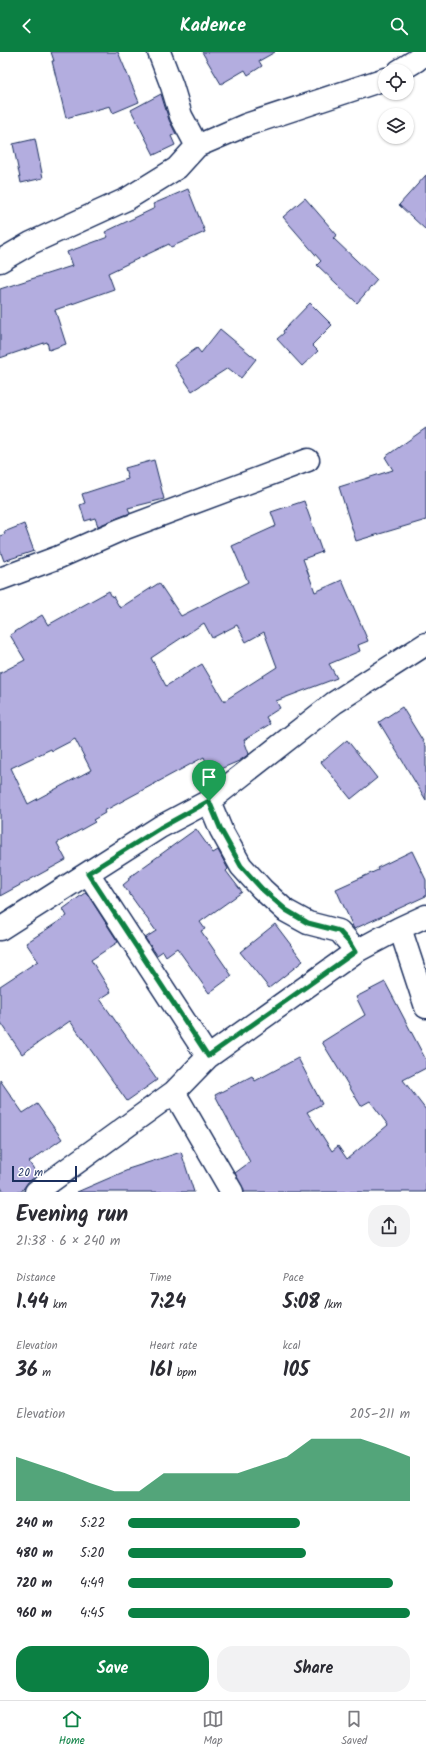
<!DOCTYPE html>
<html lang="en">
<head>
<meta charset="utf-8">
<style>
	:root { --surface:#fff; --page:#f2f2f3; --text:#2b2b33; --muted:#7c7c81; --line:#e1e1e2; --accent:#0b8043 }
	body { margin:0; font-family:Kalam,sans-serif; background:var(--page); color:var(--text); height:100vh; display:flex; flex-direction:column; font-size:15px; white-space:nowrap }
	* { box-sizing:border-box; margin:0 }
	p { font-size:13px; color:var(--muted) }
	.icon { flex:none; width:22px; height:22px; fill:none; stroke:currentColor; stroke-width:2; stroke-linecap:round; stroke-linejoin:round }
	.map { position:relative; height:1140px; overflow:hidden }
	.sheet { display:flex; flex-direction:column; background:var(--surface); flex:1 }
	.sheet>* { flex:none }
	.buttons { position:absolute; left:378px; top:12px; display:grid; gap:8px }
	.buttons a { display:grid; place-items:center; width:36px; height:36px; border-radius:50%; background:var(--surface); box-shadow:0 1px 3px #0004; font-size:20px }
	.scale { position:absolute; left:12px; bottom:10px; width:65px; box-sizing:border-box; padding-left:4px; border:2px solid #1b2f5e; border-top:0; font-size:11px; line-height:14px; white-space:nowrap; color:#1b2f5e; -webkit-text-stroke:3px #fff; paint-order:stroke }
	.pin { position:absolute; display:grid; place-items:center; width:34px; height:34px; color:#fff; margin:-41px -17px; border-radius:50% 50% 50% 0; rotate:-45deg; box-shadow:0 0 4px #0007 }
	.pin .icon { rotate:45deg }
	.round { display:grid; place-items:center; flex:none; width:42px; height:42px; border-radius:16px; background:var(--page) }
	.summary { display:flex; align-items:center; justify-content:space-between; height:68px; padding:0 16px }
	h1 { font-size:22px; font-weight:700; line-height:30px }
	.figures { display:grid; grid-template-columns:repeat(3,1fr); gap:6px; height:68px; padding:4px 16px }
	.figures div { display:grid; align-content:center }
	.figures b { font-size:20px; font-weight:700 }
	.figures small { font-size:11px; font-weight:400 }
	.figures p { font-size:11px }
	.chart { height:112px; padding:8px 16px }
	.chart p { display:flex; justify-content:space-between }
	.chart svg { width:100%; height:72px; margin-top:4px; fill:var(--accent); opacity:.7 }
	.button { display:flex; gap:8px; margin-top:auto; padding:8px 16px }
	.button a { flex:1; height:46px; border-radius:16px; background:var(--accent); color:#fff; font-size:16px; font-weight:700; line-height:46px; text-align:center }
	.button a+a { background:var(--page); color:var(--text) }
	ul { padding:0 16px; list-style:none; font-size:13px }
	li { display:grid; grid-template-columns:64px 48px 1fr; align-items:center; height:30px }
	li i { height:10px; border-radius:5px; background:var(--accent) }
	header { display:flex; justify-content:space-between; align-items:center; height:52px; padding:0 16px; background:var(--accent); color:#fff; font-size:18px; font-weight:700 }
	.tabs { display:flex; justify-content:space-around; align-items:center; height:56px; border-top:1px solid var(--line); background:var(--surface); font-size:11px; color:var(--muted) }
	.tabs a { display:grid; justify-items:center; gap:2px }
	.tabs .current { color:var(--accent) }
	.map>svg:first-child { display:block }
	.building { fill:#b3addf; stroke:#1b2f5e; fill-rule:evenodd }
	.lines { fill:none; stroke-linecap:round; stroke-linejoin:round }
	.minor-casing { stroke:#1b2f5e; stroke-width:25 }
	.minor { stroke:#fff; stroke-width:22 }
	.route-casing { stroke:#fff; stroke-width:8 }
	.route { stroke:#0b8043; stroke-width:5 }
</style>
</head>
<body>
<header><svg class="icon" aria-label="back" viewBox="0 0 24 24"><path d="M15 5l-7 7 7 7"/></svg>Kadence<svg class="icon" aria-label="search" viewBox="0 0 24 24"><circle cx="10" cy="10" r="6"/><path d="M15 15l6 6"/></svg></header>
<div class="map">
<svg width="426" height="1140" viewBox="0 0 426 1140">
	<rect width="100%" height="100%" fill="#fff"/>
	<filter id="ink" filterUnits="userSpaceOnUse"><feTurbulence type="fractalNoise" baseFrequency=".025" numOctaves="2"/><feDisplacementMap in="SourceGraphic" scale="8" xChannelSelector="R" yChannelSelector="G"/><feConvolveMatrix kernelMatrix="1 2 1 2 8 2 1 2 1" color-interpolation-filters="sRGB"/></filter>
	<g filter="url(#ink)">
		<!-- building -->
		<path class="building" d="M51,0H118L139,50L113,61L110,54L66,66L52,9H54Z
			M202,0H275L259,9L262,14L248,23L245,18L221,32Z
			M161,42L169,68L176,82L171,84L175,93L154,103L131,58Z
			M35,87L43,126L21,131L13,92Z
			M426,123V178L399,153Z
			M188,137L205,180L171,195L169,192L108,221L114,237L55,258L66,292L49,298L47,290L0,306V237L72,214L67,200L108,185L105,180L155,156L153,152Z
			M305,146L337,183L333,186L377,228L357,251L317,213L321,209L283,165Z
			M310,251L332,273L312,293L318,299L302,314L277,287L284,281L283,279Z
			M220,277L256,307L241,326L228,316L192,339L174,312L197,296L201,301Z
			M426,376V468L356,489L339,435L393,418L385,405Z
			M154,408L164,447L128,456L130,461L98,474L95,466L85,469L80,453L85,451L82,442L128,427L125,416Z
			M304,449L322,500L303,507L315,540L342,528L368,589L358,593L360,599L329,612L337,626L276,649L280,656L266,665L270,672L244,688L249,702L239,709L211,721L204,705L104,759L105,761L93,768L95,770L57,791L66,808L0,844V621L25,608L10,583L42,563L48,573L109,539L112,545L113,544L120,556L159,531L181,564L248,530L232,494L276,474L271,460ZM204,571L212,586L237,573L246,590L264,580L277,615L224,649L202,612L166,634L151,606ZM75,687L91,718L28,752L11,716L51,697L52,699Z
			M24,472L34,499L4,509L0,498V484L5,482L4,480Z
			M402,655L426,694V748L379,670Z
			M347,688L377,726L351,747L321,710Z
			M196,777L213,801L218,798L228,817L226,819L242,840L200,870L205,877L201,879L232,924L209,941L177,896L166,904L163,899L157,903L145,886L156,879L123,833L129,828L128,826Z
			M412,799L426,828V844L354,877L336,837L378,818L377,816Z
			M86,840L118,890L91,908L111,940L100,947L157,1028L127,1049L70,969L22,1002L0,969V934L38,909L26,891L67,864L63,857Z
			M275,872L303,909L269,936L240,900Z
			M385,930L426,1008V1016L403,1028L426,1058V1140H244L235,1121L250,1110L215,1043L252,1024L255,1029L298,1006L322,1052L307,1060L332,1099L338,1094L347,1107L388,1073L370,1049L361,1054L322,990L365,963L356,945Z
			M0,1028L23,1061L37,1052L62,1087L29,1110L38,1123L28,1130L21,1140H4L0,1134Z
			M181,1100L194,1140H77L128,1118V1117Z"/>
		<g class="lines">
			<defs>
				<path id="minor" d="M159,0L172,34L181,64L197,94
					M399,19L417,8L425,0
					M0,209L31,191L127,147L177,116L197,94L246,73L385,27
					M0,527L59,505L120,478L308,408
					M209,749L221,778L241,814L262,837L286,859L308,871L339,879L349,890L355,900
					M88,821L208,1005
					M400,876L426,955
					M0,877L160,775L209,749L334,651L426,592
					M174,1040L232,1140
					M36,1140L174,1040L208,1005L355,900L400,876L426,864"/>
			</defs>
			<!-- minor casing -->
			<use href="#minor" class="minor-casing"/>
			<!-- minor -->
			<use href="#minor" class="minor"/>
		</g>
	</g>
	<g class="lines" filter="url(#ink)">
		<defs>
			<path id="route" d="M209,749L221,778L241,814L262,837L286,858L308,871L339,879L349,890L355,900L208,1004L88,821L160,776Z"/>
		</defs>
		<!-- route casing -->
		<use href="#route" class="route-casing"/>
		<!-- route -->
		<use href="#route" class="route"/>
	</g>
</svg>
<div class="buttons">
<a><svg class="icon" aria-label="locate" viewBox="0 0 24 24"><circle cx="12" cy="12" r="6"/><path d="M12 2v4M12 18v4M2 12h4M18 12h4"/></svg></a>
<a><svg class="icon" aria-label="layers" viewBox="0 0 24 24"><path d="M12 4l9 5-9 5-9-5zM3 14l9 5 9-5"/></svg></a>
</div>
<div class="scale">20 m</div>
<div class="pin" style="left:209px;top:749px;background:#1e9e55"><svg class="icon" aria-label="arrive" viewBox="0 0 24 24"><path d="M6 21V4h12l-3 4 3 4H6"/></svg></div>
</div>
<section class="sheet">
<div class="summary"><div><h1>Evening run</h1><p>21:38 · 6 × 240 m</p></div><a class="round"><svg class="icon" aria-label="share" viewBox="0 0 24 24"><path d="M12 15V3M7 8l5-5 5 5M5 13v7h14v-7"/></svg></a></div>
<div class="figures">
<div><p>Distance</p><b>1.44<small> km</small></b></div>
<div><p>Time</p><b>7:24</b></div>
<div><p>Pace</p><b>5:08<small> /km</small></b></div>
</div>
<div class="figures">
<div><p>Elevation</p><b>36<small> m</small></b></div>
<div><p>Heart rate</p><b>161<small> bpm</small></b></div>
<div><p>kcal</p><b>105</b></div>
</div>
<div class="chart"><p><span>Elevation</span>205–211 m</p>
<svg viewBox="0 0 160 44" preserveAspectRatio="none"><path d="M0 44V17L10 22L20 27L30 33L40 38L50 38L60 27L70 27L80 27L90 27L100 22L110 17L120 6L130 6L140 6L150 11L160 17V44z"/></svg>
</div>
<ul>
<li><b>240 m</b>5:22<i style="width:61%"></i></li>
<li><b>480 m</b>5:20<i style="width:63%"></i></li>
<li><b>720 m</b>4:49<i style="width:94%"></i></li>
<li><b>960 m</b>4:45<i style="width:100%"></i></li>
</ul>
<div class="button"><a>Save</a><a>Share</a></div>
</section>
<nav class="tabs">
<a class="current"><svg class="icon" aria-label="home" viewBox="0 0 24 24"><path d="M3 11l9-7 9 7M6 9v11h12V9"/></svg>Home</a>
<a><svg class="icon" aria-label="map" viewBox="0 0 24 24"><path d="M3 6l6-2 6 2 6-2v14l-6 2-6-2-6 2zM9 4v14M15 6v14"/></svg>Map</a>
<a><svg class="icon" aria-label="saved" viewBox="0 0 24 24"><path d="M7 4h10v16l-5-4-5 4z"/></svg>Saved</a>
</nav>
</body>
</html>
